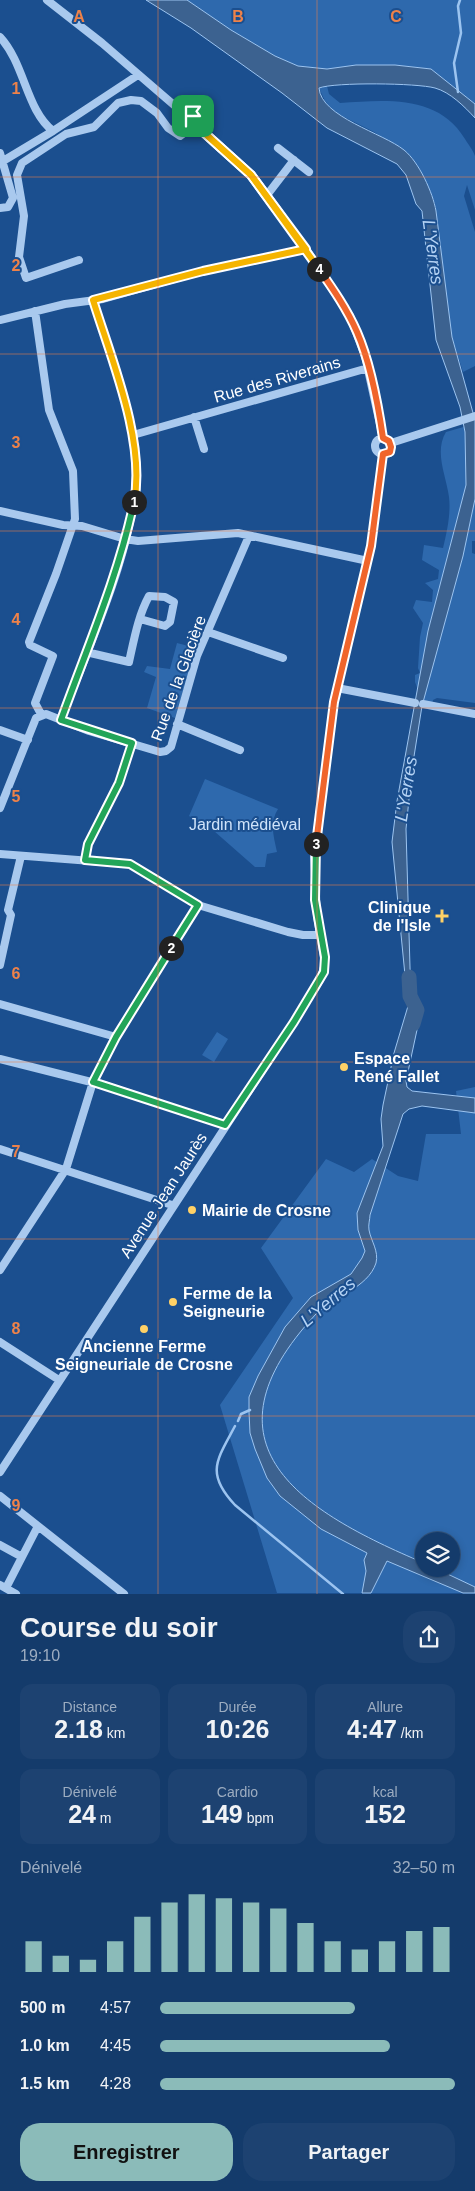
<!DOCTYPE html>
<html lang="fr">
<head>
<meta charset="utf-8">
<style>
	:root { --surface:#143b6b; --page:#1d4271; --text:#f1f3f6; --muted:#9dadc1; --line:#33557e; --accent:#8bbbb9 }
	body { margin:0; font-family:Helvetica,sans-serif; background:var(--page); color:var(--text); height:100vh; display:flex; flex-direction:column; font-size:19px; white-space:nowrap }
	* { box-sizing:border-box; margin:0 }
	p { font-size:16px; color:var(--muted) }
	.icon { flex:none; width:28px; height:28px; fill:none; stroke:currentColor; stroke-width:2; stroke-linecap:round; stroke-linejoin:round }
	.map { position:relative; height:1594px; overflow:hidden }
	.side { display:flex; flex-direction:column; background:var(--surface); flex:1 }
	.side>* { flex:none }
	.controls { position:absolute; left:415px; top:1532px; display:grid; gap:10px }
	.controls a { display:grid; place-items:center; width:45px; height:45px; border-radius:50%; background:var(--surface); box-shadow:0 2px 8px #0003,0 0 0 1px var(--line); font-size:25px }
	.pin { position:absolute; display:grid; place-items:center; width:42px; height:42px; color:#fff; margin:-21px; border-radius:10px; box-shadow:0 2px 8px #0006 }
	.km { position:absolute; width:25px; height:25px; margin:-12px; border-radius:50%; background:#222; color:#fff; font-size:14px; line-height:25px; text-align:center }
	.round { display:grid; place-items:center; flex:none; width:52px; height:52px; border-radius:20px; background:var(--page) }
	.summary { display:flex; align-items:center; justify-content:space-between; height:85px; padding:0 20px }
	h1 { font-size:28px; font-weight:600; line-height:38px }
	.metrics { display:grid; grid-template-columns:repeat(3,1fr); gap:8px; height:85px; padding:5px 20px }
	.metrics div { display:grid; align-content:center; border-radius:12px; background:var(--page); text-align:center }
	.metrics b { font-size:25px; font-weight:600 }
	.metrics small { font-size:14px; font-weight:400 }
	.metrics p { font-size:14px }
	.chart { height:140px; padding:10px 20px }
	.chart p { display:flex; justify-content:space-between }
	.chart svg { width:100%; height:90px; margin-top:5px; stroke:var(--accent); stroke-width:6 }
	.action { display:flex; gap:10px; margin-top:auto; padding:10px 20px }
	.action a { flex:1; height:58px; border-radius:20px; background:var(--accent); color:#111; font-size:20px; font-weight:600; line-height:58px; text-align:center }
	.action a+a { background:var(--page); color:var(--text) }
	ul { padding:0 20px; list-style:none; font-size:16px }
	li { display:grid; grid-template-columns:80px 60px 1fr; align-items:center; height:38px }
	li i { height:12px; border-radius:6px; background:var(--accent) }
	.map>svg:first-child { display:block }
	.green { fill:#2e69ad; fill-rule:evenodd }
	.water { fill:#3c6290; stroke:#9cc4f0 }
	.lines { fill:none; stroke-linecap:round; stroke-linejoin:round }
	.stream { stroke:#9cc4f0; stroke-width:2.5 }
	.river { stroke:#3c6290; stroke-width:15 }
	.minor { stroke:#a9c9ee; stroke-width:8 }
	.split-1-casing { stroke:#fff; stroke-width:10 }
	.split-2-casing { stroke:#fff; stroke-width:10 }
	.split-3-casing { stroke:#fff; stroke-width:10 }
	.split-4-casing { stroke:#fff; stroke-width:10 }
	.split-5-casing { stroke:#fff; stroke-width:10 }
	.split-1 { stroke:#f5b400; stroke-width:6 }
	.split-2 { stroke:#22a559; stroke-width:6 }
	.split-3 { stroke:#22a559; stroke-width:6 }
	.split-4 { stroke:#f0652b; stroke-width:6 }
	.split-5 { stroke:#f5b400; stroke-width:6 }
	.grid { fill:none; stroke:#ee8249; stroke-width:1; stroke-opacity:0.55 }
	.poi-dot { fill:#ffd166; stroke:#1b4f8f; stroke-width:2 }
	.labels { text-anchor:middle; stroke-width:4; stroke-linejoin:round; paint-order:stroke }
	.street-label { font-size:16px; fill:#fff; stroke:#1b4f8f }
	.park-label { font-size:16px; fill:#cfe3fa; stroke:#1b4f8f }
	.poi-label { font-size:16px; font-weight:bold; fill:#fff; stroke:#1b4f8f; text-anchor:start }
	.water-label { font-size:18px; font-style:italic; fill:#b5d3f5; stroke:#1b4f8f }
	.grid-label { font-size:16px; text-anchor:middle; font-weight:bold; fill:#ee8249; stroke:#1b4f8f; stroke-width:4; stroke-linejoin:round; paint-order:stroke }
</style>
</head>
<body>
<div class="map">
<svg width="475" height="1594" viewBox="0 0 475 1594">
	<rect width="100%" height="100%" fill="#1b4f8f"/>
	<!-- green -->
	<path class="green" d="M187,0H475V104L431,69L395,65H356L327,69L298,66L275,56L231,30Z
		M327,86L329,94L340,103C385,100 438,94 465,139C468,144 473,150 475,156C475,169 475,195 475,210L467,185L464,196L475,232V366L463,372L452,337L448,309L435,203L420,170L410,156L374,132L334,112L325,101L319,88Z
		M467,426L475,430V541H472V553L475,554V703L437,698L433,700L432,705L423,703L415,682V675L420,673L418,668L420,637L423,623L413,608L416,600L432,602L433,590L425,583L438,579L439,570L422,560L424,545L443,548C447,532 451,513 449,497C446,475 434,452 446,432Z
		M177,643L196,648L175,718L147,708L156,677L144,672L147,666L170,669Z
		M205,779L278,809C269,823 274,837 277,852L267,854L265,867H255L214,831L189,816Z
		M217,1032L228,1039L214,1062L202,1055Z
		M475,1087V1593H277L220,1405L293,1298L261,1248L326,1159L354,1172L372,1159L398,1176L418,1181L426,1134H461L456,1091ZM424,1541H451V1569H424Z"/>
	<!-- water -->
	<path class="water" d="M146,0H187L231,30L275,56L298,66L327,69L356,65H395L431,69L475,104V118C465,107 450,92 435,88C417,83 335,82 319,88C321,117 383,133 404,150C419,162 433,193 436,211L452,337L475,420V499L463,556L422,706L412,769L406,829L411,1002L420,1010V1016L406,1081L407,1087L412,1091L475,1098V1113L422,1106L409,1109L403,1114L370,1215C370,1219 368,1225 369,1230C371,1241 379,1251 376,1263C368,1288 333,1297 316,1314C194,1445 301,1511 424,1563V1569H437L475,1587V1593H463L387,1561L371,1593H362L366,1571L364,1560L367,1553L321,1529L280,1496L267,1478L255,1449L250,1433L249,1412V1397L258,1376L285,1327L311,1297L351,1274L362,1258L365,1251L358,1230L357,1213L383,1146L381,1119L383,1105L394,1053L408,1006L392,842L397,801L428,631L466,485L465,432L460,407L436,340L422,211L416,204L406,175L397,164L327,128L282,93L191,28Z"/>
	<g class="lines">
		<!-- stream -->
		<path class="stream" d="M458,92L454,63L461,33L458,6L460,0
			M238,1421L241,1414L250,1410
			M235,1426C217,1460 205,1473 235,1505L343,1594"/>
		<!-- river -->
		<path class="river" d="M409,977L410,996L417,1010L413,1024"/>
		<!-- minor -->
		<path class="minor" d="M47,0L102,43L189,118
			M0,37C25,64 26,110 53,131L138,75
			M186 124a8 8 0 1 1 16 0a8 8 0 1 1-16 0Z
			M200,129L251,175L267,195L306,249L350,316L365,356L383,438
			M278,148L309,172
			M0,153L13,198L8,207L0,208
			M3,161L53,131
			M267,195L294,160
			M79,260L26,278L19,257L24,216L17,175L22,163L66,134L94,127L118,103L131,100L141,101L157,113L168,128L180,136L188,130
			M35,311L49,410L73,471L75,519L56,574L29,642L30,645L53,656L35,703L41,714
			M0,320L65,304L103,299L203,271L306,249
			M194,417L204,449
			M133,435L368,368
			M375 446a8 8 0 1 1 16 0a8 8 0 1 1-16 0Z
			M391,443L475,416
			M0,511L63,525L82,526L125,539L138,541L238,533L368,561
			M208,632L283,658
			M86,652L129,662C134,640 138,616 149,596L165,597L174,602L170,622L165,626L140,619
			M337,688L415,703
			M423,704L475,714
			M61,720C88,647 136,546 136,470C136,417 109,351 93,300
			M177,724L240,750
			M0,730L28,740
			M0,808L36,718L46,714L89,731L160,752L166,751L171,747L197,656L249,536
			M0,854L130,864L198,905L288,932L303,935H321
			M85,860L88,844L119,783L132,743
			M0,965L11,915L8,910L21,856
			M0,1004L116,1037
			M0,1059L107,1086L225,1125
			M0,1149L172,1205
			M0,1270L66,1169L93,1082L116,1037L198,905
			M0,1342L59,1380
			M0,1472L294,1022L320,980L325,964L317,916L314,857L334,702L371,546L383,454
			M0,1496L124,1594
			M0,1545L22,1557
			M0,1585L16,1594
			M6,1588L38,1526"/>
	</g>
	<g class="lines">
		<defs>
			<path id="split-1" d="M134,502C146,442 111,358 93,300L203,271L306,249L251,175L200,129L201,122L193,116"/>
			<path id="split-2" d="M134,502C118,577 87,648 61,720L132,743L119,783L88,844L85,860L130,864L198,905L171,948"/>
			<path id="split-3" d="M171,948L116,1037L93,1082L225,1125L294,1022L324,972L325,957L315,900L316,844"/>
			<path id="split-4" d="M316,844L334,702L371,546L383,454L390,452L391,447L389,441L383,438C378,404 371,364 357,332C347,309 333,289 319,269"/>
			<path id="split-5" d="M193,116L187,120L186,125L193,132L200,129L251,175L319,269"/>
		</defs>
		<!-- split-1 casing -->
		<use href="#split-1" class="split-1-casing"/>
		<!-- split-2 casing -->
		<use href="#split-2" class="split-2-casing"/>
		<!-- split-3 casing -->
		<use href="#split-3" class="split-3-casing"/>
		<!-- split-4 casing -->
		<use href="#split-4" class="split-4-casing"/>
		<!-- split-5 casing -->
		<use href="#split-5" class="split-5-casing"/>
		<!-- split-1 -->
		<use href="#split-1" class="split-1"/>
		<!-- split-2 -->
		<use href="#split-2" class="split-2"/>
		<!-- split-3 -->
		<use href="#split-3" class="split-3"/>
		<!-- split-4 -->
		<use href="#split-4" class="split-4"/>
		<!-- split-5 -->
		<use href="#split-5" class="split-5"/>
	</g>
	<!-- grid -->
	<path class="grid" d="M158,0V1594M317,0V1594M0,177H475M0,354H475M0,531H475M0,708H475M0,885H475M0,1062H475M0,1239H475M0,1416H475"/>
	<!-- markers -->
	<g class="poi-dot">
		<path d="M439.5 908.5h5v5h5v5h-5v5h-5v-5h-5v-5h5z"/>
		<circle cx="344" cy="1067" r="5"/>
		<circle cx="192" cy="1210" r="5"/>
		<circle cx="173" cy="1302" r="5"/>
		<circle cx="144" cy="1329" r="5"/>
	</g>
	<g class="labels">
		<!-- street labels -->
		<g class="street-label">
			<text transform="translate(277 379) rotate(-16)" y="6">Rue des Riverains</text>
			<text transform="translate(178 678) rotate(-70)" y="6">Rue de la Glacière</text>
			<text transform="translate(163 1195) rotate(-57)" y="6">Avenue Jean Jaurès</text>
		</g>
		<!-- park labels -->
		<g class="park-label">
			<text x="245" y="830">Jardin médiéval</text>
		</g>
		<!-- poi labels -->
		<g class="poi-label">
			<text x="431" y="913" text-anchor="end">Clinique<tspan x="431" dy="18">de l'Isle</tspan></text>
			<text x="354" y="1064">Espace<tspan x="354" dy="18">René Fallet</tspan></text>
			<text x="202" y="1216">Mairie de Crosne</text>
			<text x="183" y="1299">Ferme de la<tspan x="183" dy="18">Seigneurie</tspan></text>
			<text x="144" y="1352" text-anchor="middle">Ancienne Ferme<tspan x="144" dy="18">Seigneuriale de Crosne</tspan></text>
		</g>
		<!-- water labels -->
		<g class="water-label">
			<text transform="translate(433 252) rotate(82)" y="6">L'Yerres</text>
			<text transform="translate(406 789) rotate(-81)" y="6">L'Yerres</text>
			<text transform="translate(328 1302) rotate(-40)" y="6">L'Yerres</text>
		</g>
	</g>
	<g class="grid-label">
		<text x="79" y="22">A</text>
		<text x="238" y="22">B</text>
		<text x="396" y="22">C</text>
		<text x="16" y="94">1</text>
		<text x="16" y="271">2</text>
		<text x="16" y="448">3</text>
		<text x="16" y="625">4</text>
		<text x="16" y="802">5</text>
		<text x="16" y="979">6</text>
		<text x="16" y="1157">7</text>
		<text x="16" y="1334">8</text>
		<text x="16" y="1511">9</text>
	</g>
</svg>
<div class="controls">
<a><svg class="icon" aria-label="layers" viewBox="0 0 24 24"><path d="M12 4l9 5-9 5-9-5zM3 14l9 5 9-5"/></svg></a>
</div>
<div class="pin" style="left:193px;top:116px;background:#1e9e55"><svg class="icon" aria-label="arrive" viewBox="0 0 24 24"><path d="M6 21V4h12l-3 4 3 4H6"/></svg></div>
<b class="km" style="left:134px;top:502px">1</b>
<b class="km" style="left:171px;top:948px">2</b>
<b class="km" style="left:316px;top:844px">3</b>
<b class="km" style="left:319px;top:269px">4</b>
</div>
<section class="side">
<div class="summary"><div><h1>Course du soir</h1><p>19:10</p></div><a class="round"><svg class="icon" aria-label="share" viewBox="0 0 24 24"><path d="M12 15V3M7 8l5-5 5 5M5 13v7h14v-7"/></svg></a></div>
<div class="metrics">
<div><p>Distance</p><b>2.18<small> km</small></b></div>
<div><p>Durée</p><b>10:26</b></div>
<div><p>Allure</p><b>4:47<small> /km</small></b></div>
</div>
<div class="metrics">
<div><p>Dénivelé</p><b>24<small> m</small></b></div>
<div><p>Cardio</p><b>149<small> bpm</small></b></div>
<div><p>kcal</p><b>152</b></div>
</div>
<div class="chart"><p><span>Dénivelé</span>32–50 m</p>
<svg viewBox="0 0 160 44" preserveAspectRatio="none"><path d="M5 44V29M15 44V36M25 44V38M35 44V29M45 44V17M55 44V10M65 44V6M75 44V8M85 44V10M95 44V13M105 44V20M115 44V29M125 44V33M135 44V29M145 44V24M155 44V22"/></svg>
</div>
<ul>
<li><b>500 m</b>4:57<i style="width:66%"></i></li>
<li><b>1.0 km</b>4:45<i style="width:78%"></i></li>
<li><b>1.5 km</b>4:28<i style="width:100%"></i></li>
</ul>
<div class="action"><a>Enregistrer</a><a>Partager</a></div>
</section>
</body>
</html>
